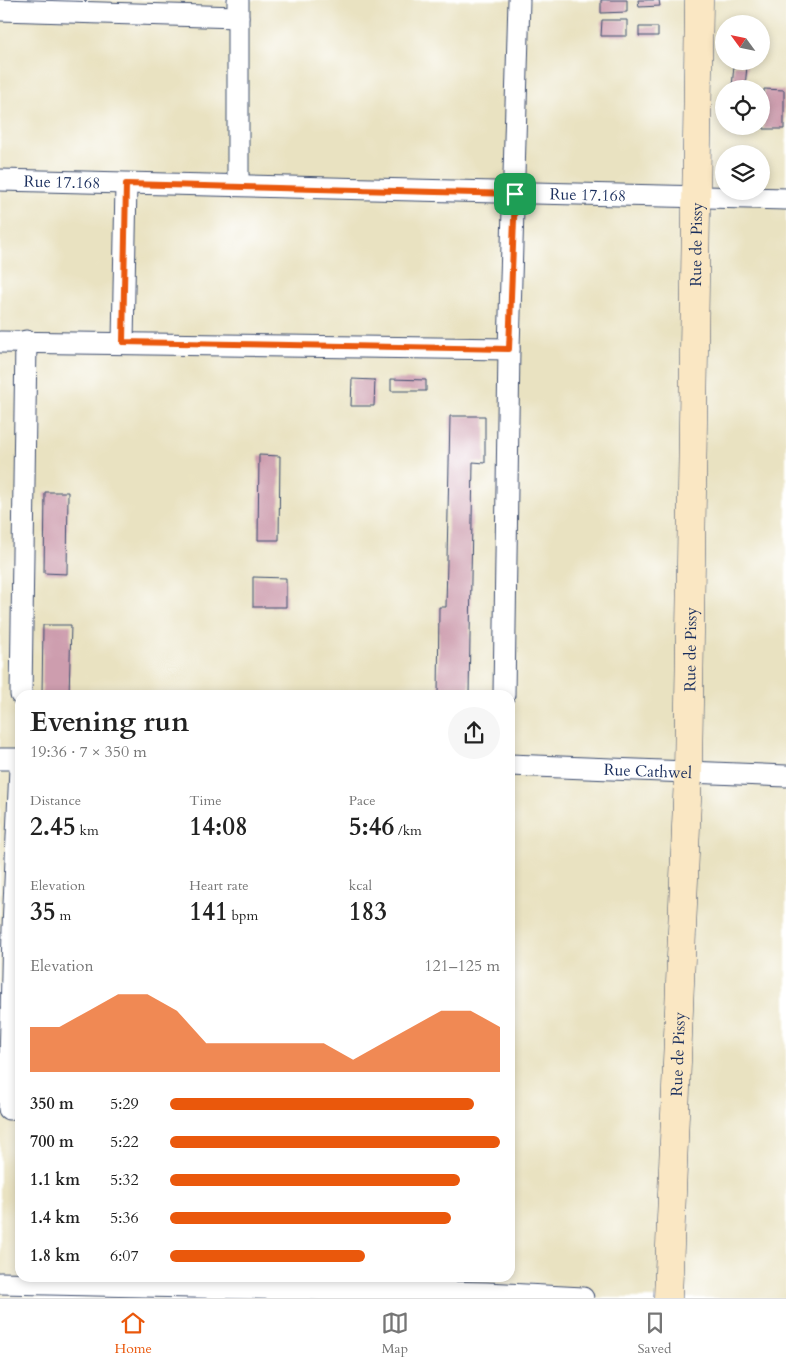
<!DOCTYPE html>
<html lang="en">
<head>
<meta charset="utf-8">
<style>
	:root { --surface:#fff; --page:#f6f6f6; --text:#222; --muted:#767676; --line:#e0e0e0; --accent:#ea580c }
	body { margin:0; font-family:Cardo,serif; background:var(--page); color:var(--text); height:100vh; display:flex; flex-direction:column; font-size:19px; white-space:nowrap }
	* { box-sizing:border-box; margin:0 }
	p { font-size:16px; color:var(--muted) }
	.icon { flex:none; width:28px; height:28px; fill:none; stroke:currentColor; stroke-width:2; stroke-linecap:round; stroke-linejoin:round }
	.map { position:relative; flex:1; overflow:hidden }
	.sheet { position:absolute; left:15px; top:690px; width:500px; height:592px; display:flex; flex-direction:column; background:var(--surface); border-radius:15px; box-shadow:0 2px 8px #0003 }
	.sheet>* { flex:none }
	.needle { width:32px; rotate:303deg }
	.tools { position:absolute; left:715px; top:15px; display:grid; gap:10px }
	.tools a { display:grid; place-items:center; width:55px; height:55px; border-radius:50%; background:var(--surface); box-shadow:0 2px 8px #0003; font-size:25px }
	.pin { position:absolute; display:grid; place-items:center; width:42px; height:42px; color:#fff; margin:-21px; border-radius:10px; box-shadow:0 2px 8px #0006 }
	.round { display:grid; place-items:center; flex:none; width:52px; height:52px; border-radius:26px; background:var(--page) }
	.headline { display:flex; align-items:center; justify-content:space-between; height:85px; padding:0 15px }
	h1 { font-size:28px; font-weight:700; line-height:38px }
	.stats { display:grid; grid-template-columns:repeat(3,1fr); gap:8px; height:85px; padding:5px 15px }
	.stats div { display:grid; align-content:center }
	.stats b { font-size:25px; font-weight:700 }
	.stats small { font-size:14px; font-weight:400 }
	.stats p { font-size:14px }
	.chart { height:140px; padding:10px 15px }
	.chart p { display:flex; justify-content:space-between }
	.chart svg { width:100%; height:90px; margin-top:5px; fill:var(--accent); opacity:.7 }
	ul { padding:0 15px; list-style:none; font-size:16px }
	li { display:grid; grid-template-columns:80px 60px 1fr; align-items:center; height:38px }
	li i { height:12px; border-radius:6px; background:var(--accent) }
	.menu { display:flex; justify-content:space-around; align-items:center; height:70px; border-top:1px solid var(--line); background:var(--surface); font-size:14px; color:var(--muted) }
	.menu a { display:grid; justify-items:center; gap:2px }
	.menu .selected { color:var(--accent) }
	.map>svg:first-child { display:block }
	.building { fill:#cd9dae }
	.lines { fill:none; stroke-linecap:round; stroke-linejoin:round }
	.street-casing { stroke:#3a4a6d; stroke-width:23 }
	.secondary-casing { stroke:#3a4a6d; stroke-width:29 }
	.street { stroke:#fff; stroke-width:21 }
	.secondary { stroke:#fae7c3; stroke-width:28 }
	.route-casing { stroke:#fff; stroke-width:10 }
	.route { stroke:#ea580c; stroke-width:6 }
	.labels { text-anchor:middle; stroke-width:5; stroke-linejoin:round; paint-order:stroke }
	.street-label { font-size:16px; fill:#1b2f5e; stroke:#fff }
</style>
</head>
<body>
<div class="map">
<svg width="786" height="1298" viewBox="0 0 786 1298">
	<rect width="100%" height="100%" fill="#fff"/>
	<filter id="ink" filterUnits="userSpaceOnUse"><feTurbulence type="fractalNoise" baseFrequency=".02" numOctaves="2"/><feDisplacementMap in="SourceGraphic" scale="10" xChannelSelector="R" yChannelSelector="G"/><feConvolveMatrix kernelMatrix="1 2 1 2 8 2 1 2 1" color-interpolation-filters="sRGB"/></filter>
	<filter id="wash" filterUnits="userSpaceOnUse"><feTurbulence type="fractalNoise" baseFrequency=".0096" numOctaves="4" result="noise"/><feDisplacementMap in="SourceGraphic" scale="20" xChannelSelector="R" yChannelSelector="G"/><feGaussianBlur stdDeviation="1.12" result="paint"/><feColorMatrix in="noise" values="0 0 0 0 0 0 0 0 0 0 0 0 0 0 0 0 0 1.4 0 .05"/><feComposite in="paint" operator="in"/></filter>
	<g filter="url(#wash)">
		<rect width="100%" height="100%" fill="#e9e2c1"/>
		<g id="blocks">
			<!-- building -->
			<path class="building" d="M601,0H627V12L601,13Z
				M638,0H659L660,6L639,7Z
				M602,20H627V36H601Z
				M639,27H658V36H639Z
				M734,65L747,66L745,87H732Z
				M764,89L784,90V129H764Z
				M352,379L375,380L374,406H351Z
				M391,379L426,380V391H391Z
				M450,416H485V463L473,462L469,695H438L439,607H446Z
				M259,455L280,456L279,540H258Z
				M45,492H68L67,574L44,573Z
				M253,577L286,578V607H253Z
				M43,625H71L69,695H42Z"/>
		</g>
	</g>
	<g filter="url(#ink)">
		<use href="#blocks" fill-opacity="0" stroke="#3a4a6d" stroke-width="1"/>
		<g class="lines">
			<defs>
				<g id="street">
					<path d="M238,0V185"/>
					<path d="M0,10L238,17"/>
					<path id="s1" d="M0,180L786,199"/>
					<path d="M0,342L509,349"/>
					<path d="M123,342L126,184"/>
					<path d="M21,695L26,341"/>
					<path d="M504,695L509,349L519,0"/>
					<path d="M0,759H20"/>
					<path id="s2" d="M510,765L786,776"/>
					<path d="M9,1109L13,928L20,768"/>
					<path d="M0,1283L486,1293L583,1298"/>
				</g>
				<g id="secondary">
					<path id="s3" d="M668,1298L688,774L699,0"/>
				</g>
			</defs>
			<!-- street casing -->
			<use href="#street" class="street-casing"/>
			<!-- secondary casing -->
			<use href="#secondary" class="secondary-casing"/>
			<!-- street -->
			<use href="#street" class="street"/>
			<!-- secondary -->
			<use href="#secondary" class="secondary"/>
		</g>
	</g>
	<g class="lines" filter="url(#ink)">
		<defs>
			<path id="route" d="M126,184L515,194L509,349L123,342Z"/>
		</defs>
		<!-- route casing -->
		<use href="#route" class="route-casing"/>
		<!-- route -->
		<use href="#route" class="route"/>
	</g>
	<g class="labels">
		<!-- street labels -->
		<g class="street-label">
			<text dy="6" stroke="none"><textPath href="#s1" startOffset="62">Rue 17.168</textPath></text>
			<text dy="6" stroke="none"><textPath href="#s1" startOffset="588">Rue 17.168</textPath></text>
			<text dy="6" stroke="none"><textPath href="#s3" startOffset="1054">Rue de Pissy</textPath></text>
			<text dy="6" stroke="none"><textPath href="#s3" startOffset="649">Rue de Pissy</textPath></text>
			<text dy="6" stroke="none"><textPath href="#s2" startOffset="138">Rue Cathwel</textPath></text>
			<text dy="6" stroke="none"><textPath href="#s3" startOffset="244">Rue de Pissy</textPath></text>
		</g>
	</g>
</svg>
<div class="tools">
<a><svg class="needle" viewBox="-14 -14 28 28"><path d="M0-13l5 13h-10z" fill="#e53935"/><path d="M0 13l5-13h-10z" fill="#767676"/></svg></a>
<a><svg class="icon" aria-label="locate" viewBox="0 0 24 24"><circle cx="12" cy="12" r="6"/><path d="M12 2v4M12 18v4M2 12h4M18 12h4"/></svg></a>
<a><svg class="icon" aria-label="layers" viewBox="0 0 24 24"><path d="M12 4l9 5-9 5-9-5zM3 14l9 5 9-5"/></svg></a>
</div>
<div class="pin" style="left:515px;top:194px;background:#1e9e55"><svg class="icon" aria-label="arrive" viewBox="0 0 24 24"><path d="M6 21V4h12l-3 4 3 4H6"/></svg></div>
<section class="sheet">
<div class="headline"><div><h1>Evening run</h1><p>19:36 · 7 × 350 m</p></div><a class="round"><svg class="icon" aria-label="share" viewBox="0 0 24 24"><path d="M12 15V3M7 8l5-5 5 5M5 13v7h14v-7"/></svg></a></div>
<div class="stats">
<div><p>Distance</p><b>2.45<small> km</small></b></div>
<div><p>Time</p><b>14:08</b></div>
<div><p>Pace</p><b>5:46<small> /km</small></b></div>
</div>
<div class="stats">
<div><p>Elevation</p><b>35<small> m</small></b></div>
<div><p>Heart rate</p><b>141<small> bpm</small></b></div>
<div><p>kcal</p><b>183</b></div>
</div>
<div class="chart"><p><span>Elevation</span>121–125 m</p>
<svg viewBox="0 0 160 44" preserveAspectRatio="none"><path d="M0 44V22L10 22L20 14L30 6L40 6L50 14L60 30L70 30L80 30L90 30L100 30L110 38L120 30L130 22L140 14L150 14L160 22V44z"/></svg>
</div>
<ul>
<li><b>350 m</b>5:29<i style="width:92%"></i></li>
<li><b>700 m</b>5:22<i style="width:100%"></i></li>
<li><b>1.1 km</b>5:32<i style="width:88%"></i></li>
<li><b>1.4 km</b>5:36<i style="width:85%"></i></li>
<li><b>1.8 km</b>6:07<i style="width:59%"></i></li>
</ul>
</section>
</div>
<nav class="menu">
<a class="selected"><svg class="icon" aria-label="home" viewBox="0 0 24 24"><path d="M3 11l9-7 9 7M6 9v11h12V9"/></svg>Home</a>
<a><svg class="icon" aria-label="map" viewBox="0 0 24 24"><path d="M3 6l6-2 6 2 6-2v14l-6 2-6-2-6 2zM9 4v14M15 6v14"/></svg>Map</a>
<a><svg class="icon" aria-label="saved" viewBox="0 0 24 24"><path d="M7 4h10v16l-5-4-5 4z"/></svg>Saved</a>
</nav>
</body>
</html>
